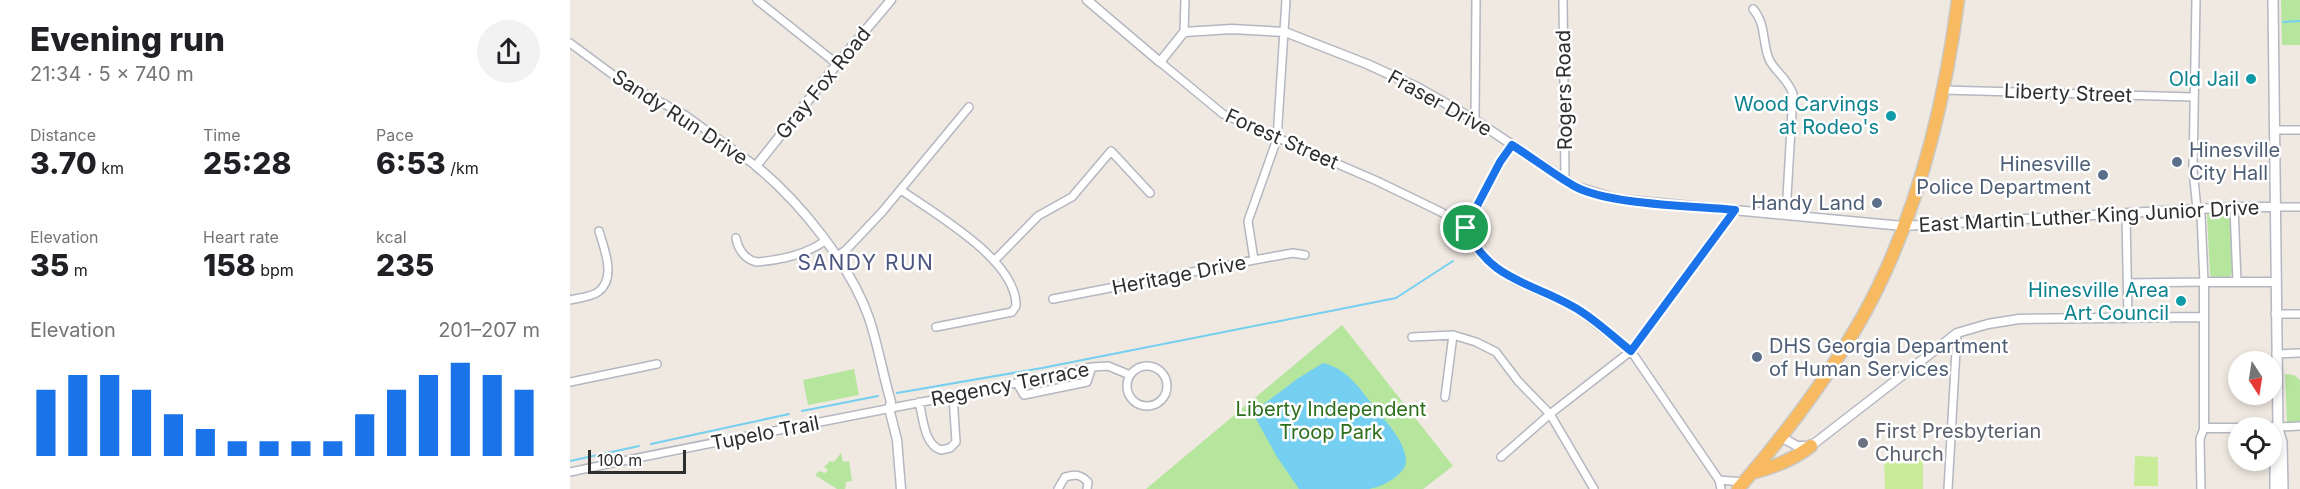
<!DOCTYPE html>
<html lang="en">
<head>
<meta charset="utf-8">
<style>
	:root { --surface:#fff; --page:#f2f2f2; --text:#202124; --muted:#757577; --accent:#1a73e8 }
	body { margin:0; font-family:Inter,sans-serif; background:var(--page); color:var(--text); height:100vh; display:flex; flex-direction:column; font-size:22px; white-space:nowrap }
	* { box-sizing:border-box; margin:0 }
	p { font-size:20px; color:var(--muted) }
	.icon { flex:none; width:33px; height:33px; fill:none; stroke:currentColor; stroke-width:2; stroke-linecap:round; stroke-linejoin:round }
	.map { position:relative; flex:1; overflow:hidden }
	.drawer { display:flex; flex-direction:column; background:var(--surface); width:570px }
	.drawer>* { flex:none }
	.needle { width:39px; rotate:168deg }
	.buttons { position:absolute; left:1658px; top:351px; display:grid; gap:12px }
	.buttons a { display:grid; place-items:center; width:54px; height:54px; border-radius:50%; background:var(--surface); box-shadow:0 3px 9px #0003; font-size:30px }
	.scale { position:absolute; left:18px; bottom:15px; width:98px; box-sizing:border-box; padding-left:6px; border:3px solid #2e2e2e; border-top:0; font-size:16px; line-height:21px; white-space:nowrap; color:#2e2e2e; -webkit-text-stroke:4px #fff; paint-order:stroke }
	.pin { position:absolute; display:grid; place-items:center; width:51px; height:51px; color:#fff; margin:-26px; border:3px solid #fff; border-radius:50%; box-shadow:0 2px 6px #0007 }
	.round { display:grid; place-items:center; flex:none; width:63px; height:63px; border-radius:32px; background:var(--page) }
	.head { display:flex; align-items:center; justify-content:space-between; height:102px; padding:0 30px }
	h1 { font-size:33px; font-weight:800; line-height:45px }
	.stats { display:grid; grid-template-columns:repeat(3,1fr); gap:9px; height:102px; padding:6px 30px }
	.stats div { display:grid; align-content:center }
	.stats b { font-size:30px; font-weight:800 }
	.stats small { font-size:16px; font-weight:400 }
	.stats p { font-size:16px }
	.chart { height:168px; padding:12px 30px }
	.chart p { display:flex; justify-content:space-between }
	.chart svg { width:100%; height:108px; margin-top:6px; stroke:var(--accent); stroke-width:6 }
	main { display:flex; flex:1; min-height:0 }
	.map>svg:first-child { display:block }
	.green { fill:#b6e59e }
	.pitch { fill:#c9ec9a }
	.water { fill:#75cff0 }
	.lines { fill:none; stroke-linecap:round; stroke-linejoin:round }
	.stream { stroke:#75cff0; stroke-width:2 }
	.minor-casing { stroke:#b4b7c1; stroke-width:10 }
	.tertiary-casing { stroke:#b4b7c1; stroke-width:11 }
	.secondary-casing { stroke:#b4b7c1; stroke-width:12 }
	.trunk-casing { stroke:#c9c9c9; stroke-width:15 }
	.minor { stroke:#fff; stroke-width:7 }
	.tertiary { stroke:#fff; stroke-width:8 }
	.secondary { stroke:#fff; stroke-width:9 }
	.trunk { stroke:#f8ba60; stroke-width:12 }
	.route-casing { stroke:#fff; stroke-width:12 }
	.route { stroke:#1a73e8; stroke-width:8 }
	.culture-dot { fill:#0f9aa8; stroke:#fff; stroke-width:2 }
	.service-dot { fill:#5c6f8a; stroke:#fff; stroke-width:2 }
	.worship-dot { fill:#6b7280; stroke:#fff; stroke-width:2 }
	.labels { text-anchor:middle; stroke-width:5; stroke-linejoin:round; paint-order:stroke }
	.culture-label { font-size:20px; fill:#0d838f; stroke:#fff; text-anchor:end }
	.street-label { font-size:20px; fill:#2e2e2e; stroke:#fff }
	.service-label { font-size:20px; fill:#4e5e75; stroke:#fff; text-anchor:start }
	.park-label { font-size:20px; fill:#2c6e1b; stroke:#fff }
	.worship-label { font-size:20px; fill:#5b616d; stroke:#fff; text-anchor:start }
	.neighbourhood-label { font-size:21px; letter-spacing:1.5px; fill:#4d5680; stroke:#fff }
</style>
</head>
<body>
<main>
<section class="drawer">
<div class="head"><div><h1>Evening run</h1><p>21:34 · 5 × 740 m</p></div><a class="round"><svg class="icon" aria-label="share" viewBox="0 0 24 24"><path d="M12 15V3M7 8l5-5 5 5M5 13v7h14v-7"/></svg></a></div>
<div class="stats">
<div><p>Distance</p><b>3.70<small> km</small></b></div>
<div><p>Time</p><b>25:28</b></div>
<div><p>Pace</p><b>6:53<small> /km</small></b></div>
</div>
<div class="stats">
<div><p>Elevation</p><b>35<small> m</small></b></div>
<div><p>Heart rate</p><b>158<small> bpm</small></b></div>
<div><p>kcal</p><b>235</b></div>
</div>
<div class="chart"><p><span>Elevation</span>201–207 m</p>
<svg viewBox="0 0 160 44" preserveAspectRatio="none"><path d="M5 44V17M15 44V11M25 44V11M35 44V17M45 44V27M55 44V33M65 44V38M75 44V38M85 44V38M95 44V38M105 44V27M115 44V17M125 44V11M135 44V6M145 44V11M155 44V17"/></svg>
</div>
</section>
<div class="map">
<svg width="1730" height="489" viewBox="0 0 1730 489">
	<rect width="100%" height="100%" fill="#efe9e1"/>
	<!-- green -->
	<path class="green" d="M1711,0H1730V45H1712Z
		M1659,211L1661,214L1663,271L1659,278H1642L1640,274L1637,214L1641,212Z
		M772,325L883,466L853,489H576Z
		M284,369L289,395L238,405L233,380Z
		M1715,374L1724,375L1730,380V423H1717Z
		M271,453L273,462L279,461L282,481L276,482L275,489H267L245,475L249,471L255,473L258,470L254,467L260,461L264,462Z"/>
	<!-- pitch -->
	<path class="pitch" d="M1565,456L1588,457V486H1564Z
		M1314,457H1353V489H1315Z"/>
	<!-- water -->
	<path class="water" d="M753,363C779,369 791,391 807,410C817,423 836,443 836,461C836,475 810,488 798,489C776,489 751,489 729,489L707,457L685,417L686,410L727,379Z"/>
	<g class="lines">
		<!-- stream -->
		<path class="stream" d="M1713,22L1730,21
			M327,393L472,368L826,298L883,261
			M232,411L308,396
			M81,444L219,414
			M0,461L69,446"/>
		<defs>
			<path id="minor" d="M187,0L267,64
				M993,0L995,179
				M1183,9C1196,23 1192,42 1199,59C1204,71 1217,77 1223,94L1216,214
				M614,32L615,0
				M0,43L54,83L115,115L186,166
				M590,62L653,114L807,181L871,212L896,228
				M1373,90L1623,97
				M905,120L906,0
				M1704,130H1730
				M942,145L930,162L899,221L896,228L903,244L914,258L925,267L946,281L1003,306L1061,351L1149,480L1151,489
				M331,190C365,214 447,260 446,306L442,312L366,327
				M1664,207L1667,282
				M1704,207H1730
				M1556,214L1558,318
				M166,238C168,249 175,260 187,262C211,260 235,255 255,241
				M266,257L277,249L312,212L399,107
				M684,260L678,221L707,139L716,0
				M424,261L468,216L502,197L541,151L580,193
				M1558,283L1634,282L1631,215L1627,209L1623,170L1626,0
				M483,299L684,260L723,253L735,255
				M0,300C8,298 21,297 28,292C47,278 34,249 29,231
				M1705,314H1730
				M842,337L883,335L906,342L926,352L948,381L980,414L1024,489
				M1706,354L1730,353
				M557 386a20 20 0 1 1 40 0a20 20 0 1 1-40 0Z
				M0,382L87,364
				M447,383L454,395L517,382L522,367
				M875,397L883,335
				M349,402C353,417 354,445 371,450L380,448L386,442L383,396
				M1708,427L1730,426
				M931,457L980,414L1061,351L1165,210
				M0,472C174,435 349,405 522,367L538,366L560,375
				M1149,480L1174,482
				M488,489L495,477C505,474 510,474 518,482L517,489
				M1378,489L1387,333
				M1631,489L1630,439L1634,428"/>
			<path id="tertiary" d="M321,0L267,64L186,166C230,202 280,264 299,318C308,345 313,375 321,402L319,408L327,440L331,489
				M517,0L590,62L614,32L662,29L715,32L797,64L847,87L905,120L1004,186L1047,199L1333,226L1664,207H1704
				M1668,428H1634V282H1705
				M1671,428L1708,427
				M1211,437L1227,446H1241L1387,333L1418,324L1449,319L1633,317"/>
			<path id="secondary" d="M1703,0L1708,427L1705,443V489
				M1708,429L1712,442L1713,489"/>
			<path id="trunk" d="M1182,473C1204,467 1223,460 1241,446
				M1168,489C1214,436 1258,378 1293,316C1346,220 1374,108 1388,0"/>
		</defs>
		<!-- minor casing -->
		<use href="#minor" class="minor-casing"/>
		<!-- tertiary casing -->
		<use href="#tertiary" class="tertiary-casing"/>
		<!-- secondary casing -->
		<use href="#secondary" class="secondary-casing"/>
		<!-- trunk casing -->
		<use href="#trunk" class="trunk-casing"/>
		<!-- minor -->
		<use href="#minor" class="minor"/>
		<!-- tertiary -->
		<use href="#tertiary" class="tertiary"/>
		<!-- secondary -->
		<use href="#secondary" class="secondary"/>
		<!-- trunk -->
		<use href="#trunk" class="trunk"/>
	</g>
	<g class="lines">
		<defs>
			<path id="route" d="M942,145C963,158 983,174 1004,186C1038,205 1124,206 1165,210L1061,351C1042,336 1023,317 1002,306C958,281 919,280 896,228L899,221L930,162Z"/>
		</defs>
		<!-- route casing -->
		<use href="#route" class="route-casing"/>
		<!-- route -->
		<use href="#route" class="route"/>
	</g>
	<!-- markers -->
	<g class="culture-dot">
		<circle cx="1681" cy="79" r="6"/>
		<circle cx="1321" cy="116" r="6"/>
		<circle cx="1611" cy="301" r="6"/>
	</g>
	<g class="service-dot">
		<circle cx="1607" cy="162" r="6"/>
		<circle cx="1533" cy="175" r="6"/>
		<circle cx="1307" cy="203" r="6"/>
		<circle cx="1187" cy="357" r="6"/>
	</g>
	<circle class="worship-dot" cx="1293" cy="443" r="6"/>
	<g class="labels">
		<!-- culture labels -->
		<g class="culture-label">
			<text x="1669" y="86">Old Jail</text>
			<text x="1309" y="111">Wood Carvings<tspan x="1309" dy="23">at Rodeo's</tspan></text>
			<text x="1599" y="297">Hinesville Area<tspan x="1599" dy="23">Art Council</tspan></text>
		</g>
		<!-- street labels -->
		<g class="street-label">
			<text transform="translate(253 83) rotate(-51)" y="7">Gray Fox Road</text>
			<text transform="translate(994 90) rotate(-91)" y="7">Rogers Road</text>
			<text transform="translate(1498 93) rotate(2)" y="7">Liberty Street</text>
			<text transform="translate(870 103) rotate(29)" y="7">Fraser Drive</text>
			<text transform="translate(110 117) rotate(33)" y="7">Sandy Run Drive</text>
			<text transform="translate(712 139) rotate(24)" y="7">Forest Street</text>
			<text transform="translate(1519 216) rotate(-3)" y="7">East Martin Luther King Junior Drive</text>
			<text transform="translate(609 275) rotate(-11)" y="7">Heritage Drive</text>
			<text transform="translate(440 384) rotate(-11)" y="7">Regency Terrace</text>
			<text transform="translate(195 433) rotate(-11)" y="7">Tupelo Trail</text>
		</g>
		<!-- service labels -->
		<g class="service-label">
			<text x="1619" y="157">Hinesville<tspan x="1619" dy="23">City Hall</tspan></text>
			<text x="1521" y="171" text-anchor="end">Hinesville<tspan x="1521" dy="23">Police Department</tspan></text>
			<text x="1295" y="210" text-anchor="end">Handy Land</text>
			<text x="1199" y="353">DHS Georgia Department<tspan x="1199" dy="23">of Human Services</tspan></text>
		</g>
		<!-- park labels -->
		<g class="park-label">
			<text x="761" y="416">Liberty Independent<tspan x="761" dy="23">Troop Park</tspan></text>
		</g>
		<!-- worship labels -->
		<g class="worship-label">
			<text x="1305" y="438">First Presbyterian<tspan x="1305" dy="23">Church</tspan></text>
		</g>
		<!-- neighbourhood labels -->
		<g class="neighbourhood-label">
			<text x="296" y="270">SANDY RUN</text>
		</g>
	</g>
</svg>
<div class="buttons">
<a><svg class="needle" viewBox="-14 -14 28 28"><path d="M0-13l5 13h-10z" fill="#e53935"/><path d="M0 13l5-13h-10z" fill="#757577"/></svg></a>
<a><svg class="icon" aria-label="locate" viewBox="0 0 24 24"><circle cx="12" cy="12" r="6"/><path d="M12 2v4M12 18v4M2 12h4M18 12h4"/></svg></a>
</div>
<div class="scale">100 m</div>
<div class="pin" style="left:896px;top:228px;background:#1e9e55"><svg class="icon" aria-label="arrive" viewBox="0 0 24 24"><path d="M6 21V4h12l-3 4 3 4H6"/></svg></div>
</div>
</main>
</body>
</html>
